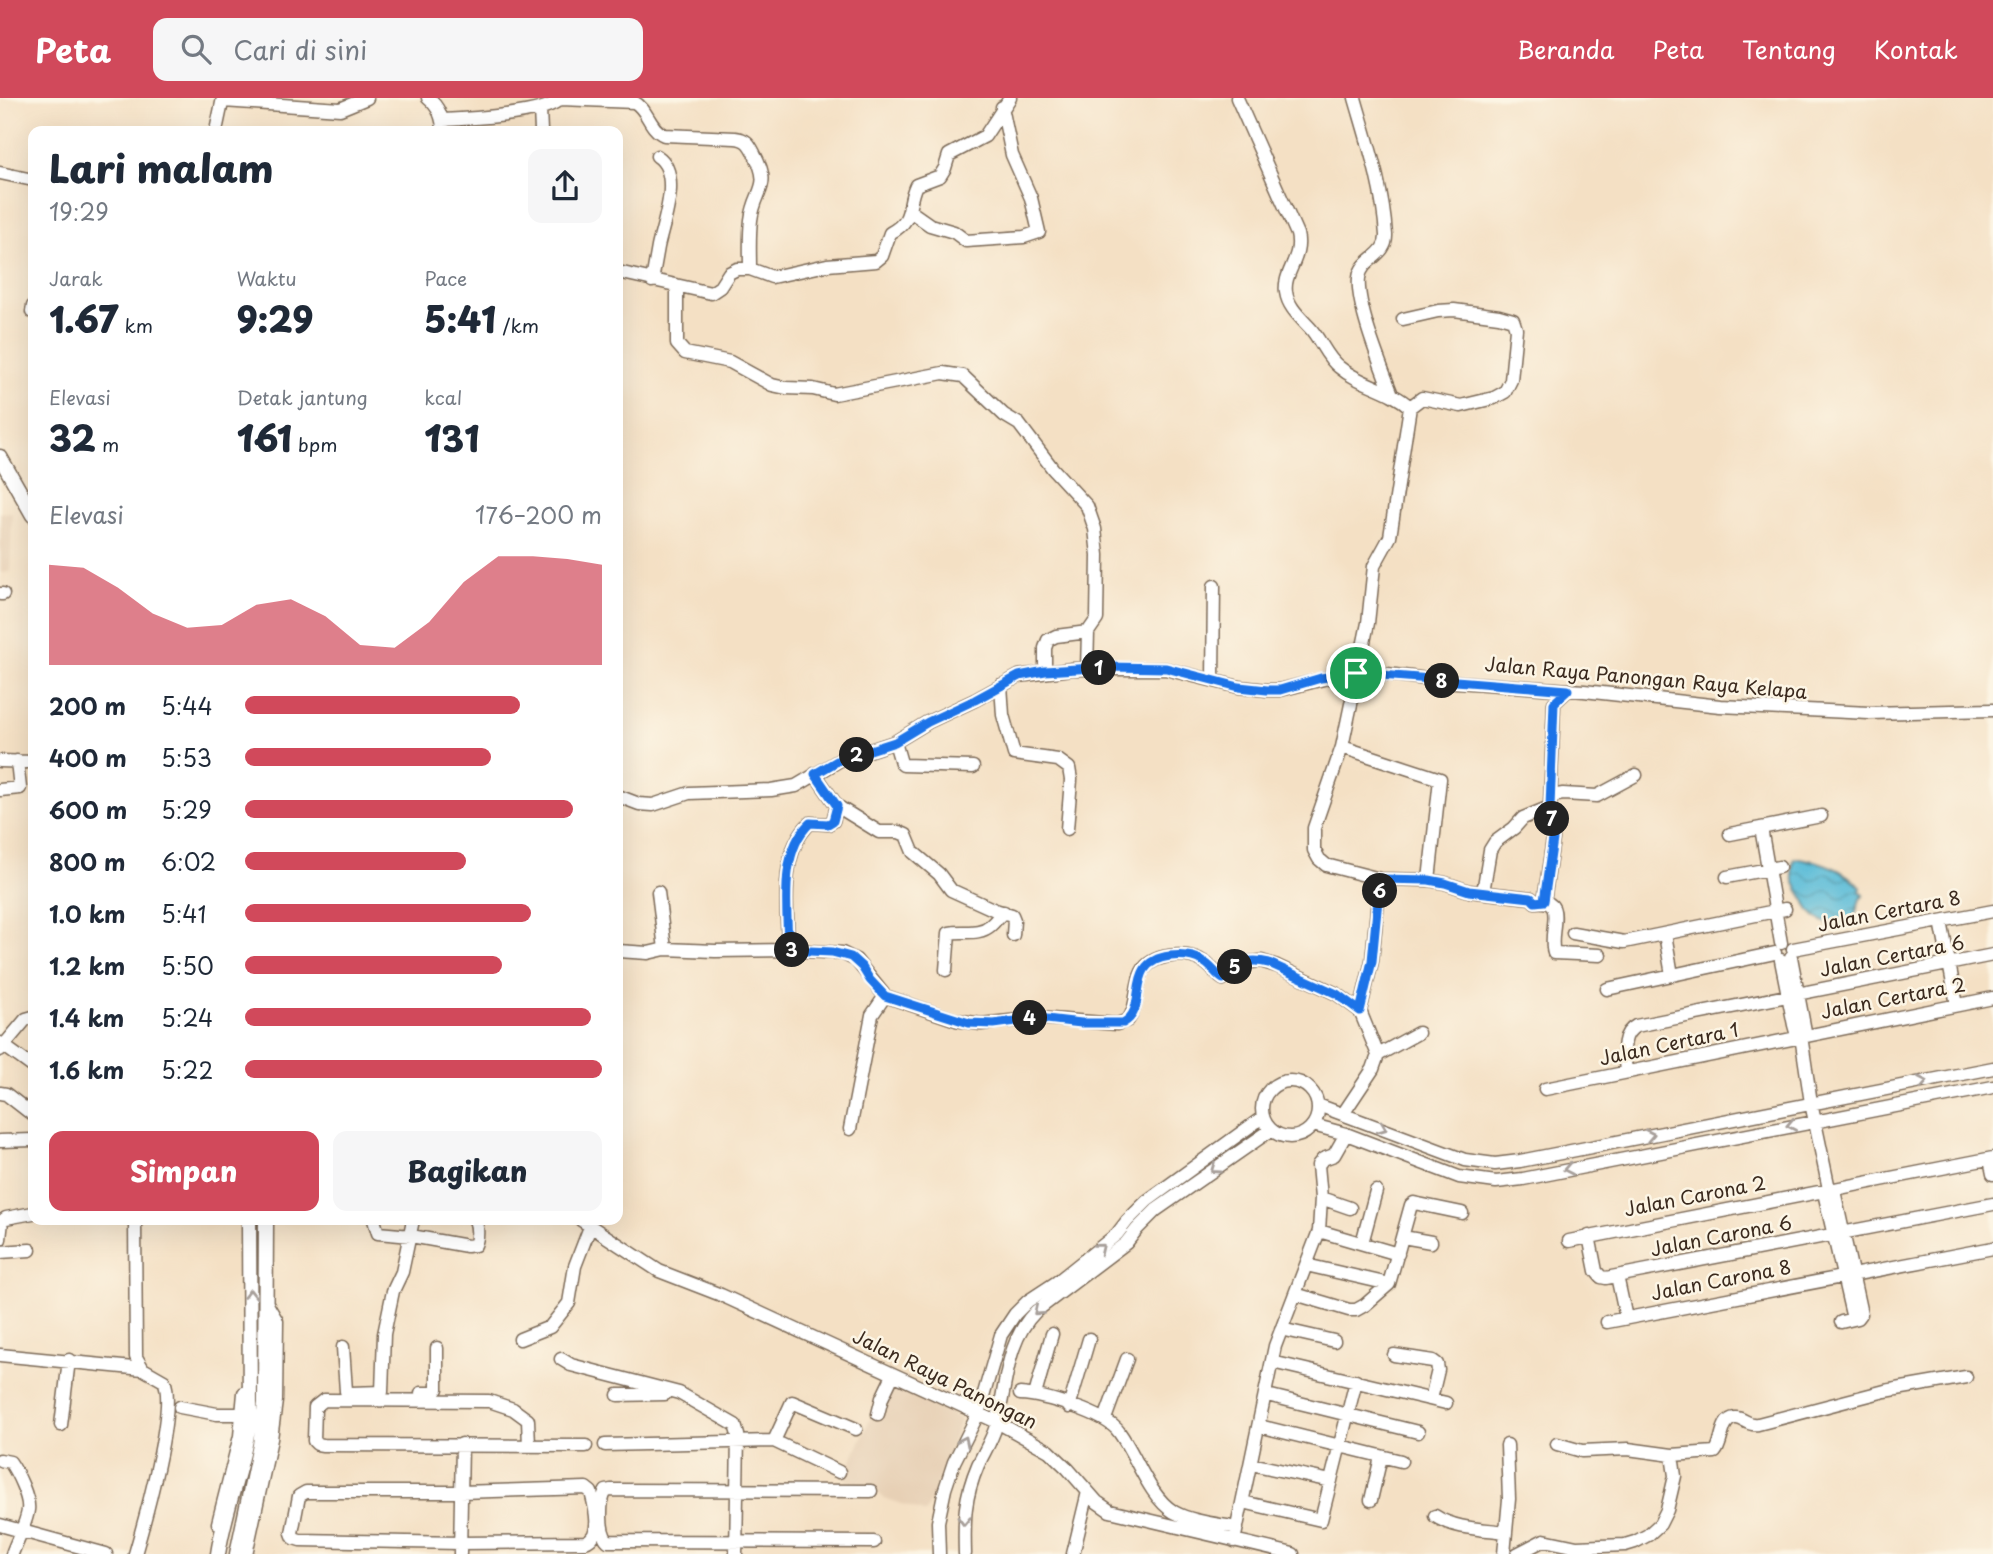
<!DOCTYPE html>
<html lang="id">
<head>
<meta charset="utf-8">
<style>
	:root { --surface:#fff; --page:#f6f6f7; --text:#1f2937; --muted:#747a83; --accent:#d1495b }
	body { margin:0; font-family:"Playpen Sans",sans-serif; background:var(--page); color:var(--text); height:100vh; display:flex; flex-direction:column; font-size:26px; white-space:nowrap }
	* { box-sizing:border-box; margin:0 }
	p { font-size:23px; color:var(--muted) }
	.icon { flex:none; width:38px; height:38px; fill:none; stroke:currentColor; stroke-width:2; stroke-linecap:round; stroke-linejoin:round }
	.map { position:relative; flex:1; overflow:hidden }
	.side { position:absolute; left:28px; top:28px; width:595px; height:1099px; display:flex; flex-direction:column; background:var(--surface); border-radius:14px; box-shadow:0 7px 28px #0002 }
	.side>* { flex:none }
	.pin { position:absolute; display:grid; place-items:center; width:60px; height:60px; color:#fff; margin:-30px; border:4px solid #fff; border-radius:50%; box-shadow:0 2px 7px #0007 }
	.km { position:absolute; width:35px; height:35px; margin:-18px; border-radius:50%; background:#222; color:#fff; font-size:19px; line-height:35px; text-align:center }
	.round { display:grid; place-items:center; flex:none; width:74px; height:74px; border-radius:14px; background:var(--page) }
	.summary { display:flex; align-items:center; justify-content:space-between; height:119px; padding:0 21px }
	h1 { font-size:38px; font-weight:800; line-height:52px }
	.metrics { display:grid; grid-template-columns:repeat(3,1fr); gap:10px; height:119px; padding:7px 21px }
	.metrics div { display:grid; align-content:center }
	.metrics b { font-size:35px; font-weight:800 }
	.metrics small { font-size:19px; font-weight:400 }
	.metrics p { font-size:19px }
	.chart { height:196px; padding:14px 21px }
	.chart p { display:flex; justify-content:space-between }
	.chart svg { width:100%; height:126px; margin-top:7px; fill:var(--accent); opacity:.7 }
	.button { display:flex; gap:14px; margin-top:auto; padding:14px 21px }
	.button a { flex:1; height:80px; border-radius:14px; background:var(--accent); color:#fff; font-size:28px; font-weight:800; line-height:80px; text-align:center }
	.button a+a { background:var(--page); color:var(--text) }
	ul { padding:0 21px; list-style:none; font-size:23px }
	li { display:grid; grid-template-columns:112px 84px 1fr; align-items:center; height:52px }
	li i { height:18px; border-radius:9px; background:var(--accent) }
	header { display:flex; align-items:center; gap:42px; box-sizing:border-box; height:98px; padding:0 35px; background:var(--accent); color:#fff }
	header strong { font-size:33px }
	nav { display:flex; gap:38px; margin-inline-start:auto; font-size:24px }
	.search { width:490px; height:63px; background:var(--page); display:flex; align-items:center; gap:18px; box-sizing:border-box; padding:0 24px; border-radius:14px; color:var(--muted); font-size:26px }
	.map>svg:first-child { display:block }
	.built { fill:#e7d0b5 }
	.water { fill:url(#water-waves); stroke:#4a737b; stroke-width:2 }
	.lines { fill:none; stroke-linecap:round; stroke-linejoin:round }
	.minor-casing { stroke:#7c6a58; stroke-width:15 }
	.major-casing { stroke:#7c6a58; stroke-width:17 }
	.minor { stroke:#fff; stroke-width:12 }
	.major { stroke:#fff; stroke-width:14 }
	.oneway { stroke:#a79f9a }
	.route-casing { stroke:#fff; stroke-width:14 }
	.route { stroke:#1a73e8; stroke-width:9 }
	.labels { text-anchor:middle; stroke-width:5; stroke-linejoin:round; paint-order:stroke }
	.street-label { font-size:19px; fill:#3b2a1e; stroke:#fcf5e5 }
</style>
</head>
<body>
<header>
<strong>Peta</strong>
<div class="search"><svg class="icon" aria-label="search" viewBox="0 0 24 24"><circle cx="10" cy="10" r="6"/><path d="M15 15l6 6"/></svg>Cari di sini</div>
<nav><a>Beranda</a><a>Peta</a><a>Tentang</a><a>Kontak</a></nav>
</header>
<div class="map">
<svg width="1993" height="1456" viewBox="0 0 1993 1456">
	<defs>
		<pattern id="water-waves" width="16" height="10" patternUnits="userSpaceOnUse" patternTransform="scale(1.75)"><rect width="16" height="10" fill="#5abcd8"/><path d="M0 5q4-4 8 0t8 0" fill="none" stroke="#4c99af"/></pattern>
	</defs>
	<rect width="100%" height="100%" fill="#fcf5e5"/>
	<filter id="ink" filterUnits="userSpaceOnUse"><feTurbulence type="fractalNoise" baseFrequency=".0143" numOctaves="2"/><feDisplacementMap in="SourceGraphic" scale="14" xChannelSelector="R" yChannelSelector="G"/><feConvolveMatrix kernelMatrix="1 2 1 2 8 2 1 2 1" color-interpolation-filters="sRGB"/></filter>
	<filter id="wash" filterUnits="userSpaceOnUse"><feTurbulence type="fractalNoise" baseFrequency=".00686" numOctaves="4" result="noise"/><feDisplacementMap in="SourceGraphic" scale="28" xChannelSelector="R" yChannelSelector="G"/><feGaussianBlur stdDeviation="1.57" result="paint"/><feColorMatrix in="noise" values="0 0 0 0 0 0 0 0 0 0 0 0 0 0 0 0 0 1.4 0 .05"/><feComposite in="paint" operator="in"/></filter>
	<g filter="url(#wash)">
		<rect width="100%" height="100%" fill="#f4e0c4"/>
		<!-- built -->
		<path class="built" d="M12,414L10,474L0,475V415Z
			M886,1284L961,1321L926,1415L884,1400L871,1388L852,1385L844,1380Z"/>
		<!-- water -->
		<path class="water" d="M1799,760C1825,764 1842,771 1861,789L1860,793L1864,797L1860,801L1853,823C1840,831 1821,826 1811,814C1808,810 1806,803 1803,799C1795,787 1789,776 1794,761Z"/>
	</g>
	<g filter="url(#ink)">
		<g class="lines">
			<defs>
				<path id="minor" d="M428,0C439,9 443,20 443,33
					M1237,0L1297,136C1303,160 1283,174 1286,194C1288,209 1300,219 1310,230C1321,242 1326,259 1339,269C1360,287 1389,290 1410,309
					M1355,0C1368,45 1383,90 1386,137C1387,159 1361,160 1359,180C1356,207 1381,268 1391,294
					M561,1L634,4C648,11 649,31 664,37L735,40C746,41 749,45 754,55C773,91 755,90 751,122C749,138 750,155 750,171
					M223,3L340,11L367,0
					M540,11L541,33
					M443,22C467,21 547,17 561,0
					M216,33L223,0
					M0,75L33,82
					M910,113L930,127L954,134L966,143L1024,139L1039,134L1031,100L1012,57L1002,9
					M618,174L711,195L720,189L729,175L737,171H750L772,179L827,167L876,163L882,158L890,135C915,122 906,108 916,87L940,78L945,70L949,57L985,38L1010,0
					M652,183C654,172 656,160 658,149C663,125 683,75 657,58
					M677,188V246L685,255L730,264L772,287L786,290L813,291L834,296L943,275L963,278L1004,317L1019,326L1053,371L1087,408L1095,431L1098,457L1097,521L1088,534L1056,538L1048,542L1045,550V573
					M32,214L33,208
					M1403,221L1438,213L1454,212L1499,218L1513,222L1516,231L1511,282L1505,294L1494,300L1461,308L1422,300L1410,309L1390,439L1374,468L1368,525L1342,649L1314,730V752L1319,761L1326,767L1380,781L1429,782L1445,785L1469,793L1531,800L1535,804C1569,800 1547,834 1554,855L1600,857
					M0,496H3
					M1087,571L1088,534
					M1213,582L1214,488
					M1001,587L1003,617L1014,656L1058,662L1069,670L1071,682L1067,731
					M895,644L901,665L903,667L973,669
					M1342,649L1440,681L1429,782
					M0,663L33,664
					M815,676L837,708L879,734H899L906,737L913,754L939,776L951,792L995,812L1012,817L1014,822L1013,837
					M0,692L20,690L17,663
					M618,698L639,706L653,707L689,695L771,692L796,688L840,662L895,644L928,624L975,602L1019,578L1072,571H1166L1239,589L1267,592H1280L1339,577L1379,575L1443,583L1584,593L1720,608L1869,615L1993,612
					M1551,698L1563,696L1597,698L1636,677
					M1761,730L1781,845
					M1730,736L1821,718
					M1727,779L1779,769
					M1483,794L1490,752L1495,744L1514,730L1523,720L1550,709
					M1544,803L1553,741L1550,709L1554,605L1568,592
					M1941,823L1957,907
					M1573,835L1624,844L1785,811
					M1665,836L1672,877
					M665,851L715,853L788,852L842,855L856,862L885,898L956,922L981,926L1038,920L1117,926L1128,922L1131,917C1138,904 1135,887 1142,874C1151,856 1186,853 1202,863C1211,867 1215,876 1223,881L1242,865L1261,863L1277,868L1337,896L1360,913L1378,957L1373,971L1343,1016
					M1793,851L1993,813
					M788,852C788,812 778,755 810,725L828,726L833,723L837,708
					M618,853L648,855L665,851L658,794
					M1791,859L1805,933L1801,938L1811,1005L1829,1091L1825,1099L1853,1221
					M1781,862L1794,927L1796,934L1801,938
					M946,872L949,835C962,832 979,838 991,827C996,823 998,818 1004,814
					M1607,891L1775,855
					M1360,913L1372,863L1380,781
					M0,945L33,969
					M0,952L26,921L33,919
					M1378,957L1418,935
					M1626,974C1625,958 1619,937 1636,928L1993,857
					M1262 1011a28 28 0 1 1 56 0a28 28 0 1 1-56 0Z
					M1545,991L1993,900
					M0,995L6,996L33,1017
					M1318,1007L1465,1062L1495,1066L1520,1063L1993,970
					M1313,1027L1346,1036L1459,1079L1496,1084L1523,1081L1993,989
					M850,1031L872,917L885,898
					M0,1043L33,1042
					M1990,1061L1993,1076
					M1829,1091L1835,1097L1861,1216L1858,1220L1841,1224
					M1321,1100L1350,1110
					M135,1122L136,1259L143,1271L164,1283C177,1308 144,1425 135,1456
					M374,1122L378,1135L411,1138L467,1148L475,1147C478,1140 478,1129 475,1122
					M581,1122L659,1173L721,1197L997,1324L1049,1353L1068,1371L1097,1404L1110,1413L1293,1456
					M1319,1133L1398,1156
					M1589,1138L1596,1173L1601,1179L1606,1180L1993,1106
					M1403,1139L1431,1144
					M0,1141L2,1123L6,1120L33,1115
					M1569,1143L1993,1060
					M1362,1145L1376,1093
					M0,1154L30,1152
					M1306,1167L1389,1186
					M1617,1178L1626,1220
					M1295,1196L1349,1212H1356L1365,1207L1389,1186L1411,1107L1414,1105L1462,1115
					M1607,1224L1993,1150
					M1281,1231L1334,1243
					M520,1241L550,1229L569,1205L575,1168L590,1129
					M343,1249L346,1293L350,1295L382,1294L384,1236L393,1193L402,1174L413,1122
					M0,1257L143,1271
					M1394,1257L1433,1263L1437,1266L1438,1272L1431,1301
					M561,1261L571,1267L679,1295L735,1327L738,1337L736,1456
					M1272,1264L1446,1305
					M421,1295H433L437,1291V1250
					M1020,1296C1043,1297 1106,1315 1119,1334C1136,1357 1149,1399 1174,1414C1192,1424 1218,1426 1237,1430
					M618,1297L665,1296
					M1035,1297L1052,1236
					M1267,1297L1418,1334
					M180,1309L217,1316H249
					M1069,1309L1089,1241
					M878,1316L882,1300L893,1277
					M1105,1321L1127,1261
					M61,1327L69,1262
					M1259,1328L1401,1363
					M774,1343L792,1304L856,1331
					M1557,1346L1582,1353L1628,1351L1672,1357
					M605,1347L774,1343L839,1374
					M529,1348L528,1322L513,1311L489,1303L324,1302L315,1309L314,1343L317,1346L323,1347C410,1347 498,1348 586,1348
					M0,1362L10,1364C17,1374 30,1400 28,1412C27,1424 16,1444 12,1456
					M1251,1366L1331,1383
					M586,1390L591,1394C595,1409 603,1438 585,1444L460,1445L300,1442L294,1440L292,1435L299,1398L306,1394H460Z
					M871,1393L611,1392L606,1393C599,1403 599,1435 608,1443L874,1444
					M1371,1402L1381,1359
					M1243,1404L1321,1422L1356,1283
					M1435,1418C1454,1431 1484,1431 1506,1434
					M218,1425L240,1338L244,1295
					M0,1427L106,1456
					M1234,1443L1275,1248L1319,1133L1321,1100L1318,1067L1323,1061L1334,1057L1346,1036
					M246,1456L271,1341L276,1303L277,1223L267,1206
					M460,1456L462,1346
					M939,1456L938,1424L945,1391L954,1364L978,1316L1001,1237L1015,1216L1028,1203L1057,1184L1117,1136L1127,1123L1147,1103L1263,1019
					M965,1456C964,1421 964,1400 978,1367C984,1354 992,1342 996,1328C1007,1288 1005,1244 1036,1213L1126,1145L1137,1131L1156,1112L1271,1032
					M1073,1456L1088,1394
					M1504,1456L1509,1401L1507,1347
					M1517,1456L1544,1442L1577,1449L1625,1447L1635,1444L1648,1437L1660,1426L1667,1412L1675,1378L1672,1357L1715,1354C1723,1346 1720,1321 1735,1320C1744,1319 1746,1328 1758,1326L1885,1293L1966,1279"/>
				<path id="major" d="M0,359L33,417
					M218,1456C225,1408 245,1364 250,1316L249,1122
					M237,1456L260,1347L265,1305L266,1122"/>
			</defs>
			<!-- minor casing -->
			<use href="#minor" class="minor-casing"/>
			<!-- major casing -->
			<use href="#major" class="major-casing"/>
			<!-- minor -->
			<use href="#minor" class="minor"/>
			<!-- major -->
			<use href="#major" class="major"/>
		</g>
		<!-- one-way arrows -->
		<defs><path id="oneway-chevron" d="M-2-3.5L2.5 0L-2 3.5" fill="none" stroke-width="1.6" stroke-linecap="round" stroke-linejoin="round" transform="scale(1.75)"/></defs>
		<g class="oneway">
			<use href="#oneway-chevron" transform="translate(1923 984) rotate(-11)"/>
			<use href="#oneway-chevron" transform="translate(1791 1027) rotate(169)"/>
			<use href="#oneway-chevron" transform="translate(1382 1030) rotate(21)"/>
			<use href="#oneway-chevron" transform="translate(1650 1037) rotate(-11)"/>
			<use href="#oneway-chevron" transform="translate(1215 1071) rotate(145)"/>
			<use href="#oneway-chevron" transform="translate(1568 1071) rotate(169)"/>
			<use href="#oneway-chevron" transform="translate(1100 1150) rotate(-39)"/>
			<use href="#oneway-chevron" transform="translate(250 1196) rotate(-90)"/>
			<use href="#oneway-chevron" transform="translate(1038 1213) rotate(140)"/>
			<use href="#oneway-chevron" transform="translate(964 1343) rotate(-64)"/>
			<use href="#oneway-chevron" transform="translate(964 1423) rotate(91)"/>
		</g>
	</g>
	<g class="lines" filter="url(#ink)">
		<defs>
			<path id="route" d="M1109,569L1166,570L1239,589L1267,592H1280L1321,580L1356,575L1568,592L1554,605L1550,709L1553,741L1544,803L1535,804L1531,800L1469,793L1445,785L1429,782L1380,781L1372,863L1360,913L1337,896L1269,865C1244,859 1241,867 1223,881C1215,876 1211,867 1202,863C1193,857 1180,857 1170,858C1122,864 1151,910 1123,925H1081L1038,920L994,926L969,925L885,898L870,882L862,869L851,859L832,854L788,852C788,812 778,755 810,725L828,726L833,723L837,708L815,676L839,662L895,644L928,624L975,602L1019,578L1045,573Z"/>
		</defs>
		<!-- route casing -->
		<use href="#route" class="route-casing"/>
		<!-- route -->
		<use href="#route" class="route"/>
	</g>
	<g class="labels">
		<!-- street labels -->
		<g class="street-label">
			<text transform="translate(1646 580) rotate(5)" y="7">Jalan Raya Panongan Raya Kelapa</text>
			<text transform="translate(1889 813) rotate(-11)" y="7">Jalan Certara 8</text>
			<text transform="translate(1892 858) rotate(-11)" y="7">Jalan Certara 6</text>
			<text transform="translate(1893 900) rotate(-11)" y="7">Jalan Certara 2</text>
			<text transform="translate(1669 946) rotate(-12)" y="7">Jalan Certara 1</text>
			<text transform="translate(1695 1098) rotate(-11)" y="7">Jalan Carona 2</text>
			<text transform="translate(1721 1138) rotate(-11)" y="7">Jalan Carona 6</text>
			<text transform="translate(1721 1182) rotate(-11)" y="7">Jalan Carona 8</text>
			<text transform="translate(945 1281) rotate(26)" y="7">Jalan Raya Panongan</text>
		</g>
	</g>
</svg>
<div class="pin" style="left:1356px;top:575px;background:#1e9e55"><svg class="icon" aria-label="arrive" viewBox="0 0 24 24"><path d="M6 21V4h12l-3 4 3 4H6"/></svg></div>
<b class="km" style="left:1099px;top:570px">1</b>
<b class="km" style="left:857px;top:657px">2</b>
<b class="km" style="left:792px;top:852px">3</b>
<b class="km" style="left:1030px;top:920px">4</b>
<b class="km" style="left:1235px;top:869px">5</b>
<b class="km" style="left:1380px;top:793px">6</b>
<b class="km" style="left:1552px;top:721px">7</b>
<b class="km" style="left:1442px;top:583px">8</b>
<section class="side">
<div class="summary"><div><h1>Lari malam</h1><p>19:29</p></div><a class="round"><svg class="icon" aria-label="share" viewBox="0 0 24 24"><path d="M12 15V3M7 8l5-5 5 5M5 13v7h14v-7"/></svg></a></div>
<div class="metrics">
<div><p>Jarak</p><b>1.67<small> km</small></b></div>
<div><p>Waktu</p><b>9:29</b></div>
<div><p>Pace</p><b>5:41<small> /km</small></b></div>
</div>
<div class="metrics">
<div><p>Elevasi</p><b>32<small> m</small></b></div>
<div><p>Detak jantung</p><b>161<small> bpm</small></b></div>
<div><p>kcal</p><b>131</b></div>
</div>
<div class="chart"><p><span>Elevasi</span>176–200 m</p>
<svg viewBox="0 0 160 44" preserveAspectRatio="none"><path d="M0 44V9L10 10L20 17L30 26L40 31L50 30L60 23L70 21L80 27L90 37L100 38L110 29L120 15L130 6L140 6L150 7L160 9V44z"/></svg>
</div>
<ul>
<li><b>200 m</b>5:44<i style="width:77%"></i></li>
<li><b>400 m</b>5:53<i style="width:69%"></i></li>
<li><b>600 m</b>5:29<i style="width:92%"></i></li>
<li><b>800 m</b>6:02<i style="width:62%"></i></li>
<li><b>1.0 km</b>5:41<i style="width:80%"></i></li>
<li><b>1.2 km</b>5:50<i style="width:72%"></i></li>
<li><b>1.4 km</b>5:24<i style="width:97%"></i></li>
<li><b>1.6 km</b>5:22<i style="width:100%"></i></li>
</ul>
<div class="button"><a>Simpan</a><a>Bagikan</a></div>
</section>
</div>
</body>
</html>
